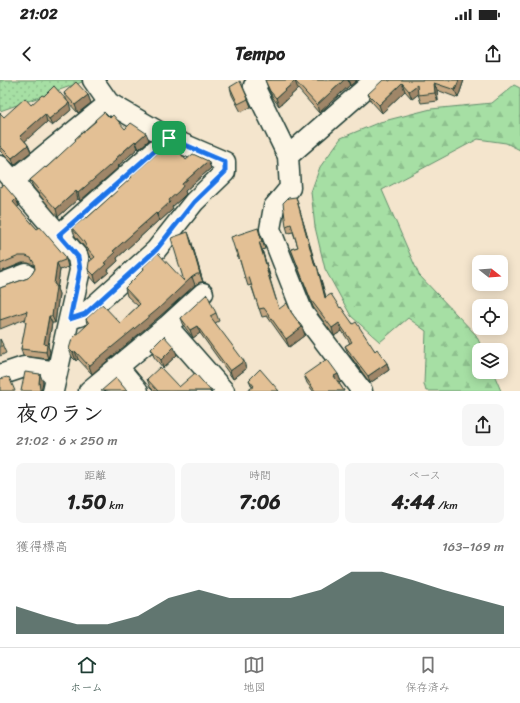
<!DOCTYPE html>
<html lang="ja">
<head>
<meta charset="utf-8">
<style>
	:root { --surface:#fff; --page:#f6f6f6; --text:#222; --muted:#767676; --line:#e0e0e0; --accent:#1f3d34 }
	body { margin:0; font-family:Sriracha,"Klee One",sans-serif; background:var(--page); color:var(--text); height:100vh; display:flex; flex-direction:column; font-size:15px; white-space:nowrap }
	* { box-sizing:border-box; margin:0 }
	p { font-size:13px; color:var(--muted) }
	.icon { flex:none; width:22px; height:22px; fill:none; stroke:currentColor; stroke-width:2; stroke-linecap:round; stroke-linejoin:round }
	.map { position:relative; height:311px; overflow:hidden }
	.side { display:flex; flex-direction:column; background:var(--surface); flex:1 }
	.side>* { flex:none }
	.needle { width:26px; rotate:107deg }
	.controls { position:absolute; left:472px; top:175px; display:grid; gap:8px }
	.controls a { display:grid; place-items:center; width:36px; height:36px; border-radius:8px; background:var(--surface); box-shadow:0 2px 10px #0003; font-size:20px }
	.pin { position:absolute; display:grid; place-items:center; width:34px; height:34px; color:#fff; margin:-17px; border-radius:8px; box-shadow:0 2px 6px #0006 }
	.round { display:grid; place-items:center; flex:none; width:42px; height:42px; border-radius:8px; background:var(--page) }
	.head { display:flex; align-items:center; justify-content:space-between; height:68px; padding:0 16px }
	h1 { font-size:22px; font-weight:700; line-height:30px }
	.stats { display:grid; grid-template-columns:repeat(3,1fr); gap:6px; height:68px; padding:4px 16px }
	.stats div { display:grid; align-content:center; border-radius:8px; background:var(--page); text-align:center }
	.stats b { font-size:20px; font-weight:700 }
	.stats small { font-size:11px; font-weight:400 }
	.stats p { font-size:11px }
	.chart { height:112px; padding:8px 16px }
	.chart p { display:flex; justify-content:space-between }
	.chart svg { width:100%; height:72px; margin-top:4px; fill:var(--accent); opacity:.7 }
	.status { display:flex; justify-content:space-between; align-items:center; height:28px; padding:0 20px; background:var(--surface); direction:ltr }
	.status svg { height:11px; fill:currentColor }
	header { display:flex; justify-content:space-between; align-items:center; height:52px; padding:0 16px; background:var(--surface); font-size:18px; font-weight:700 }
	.menu { display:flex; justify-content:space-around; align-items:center; height:56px; border-top:1px solid var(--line); background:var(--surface); font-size:11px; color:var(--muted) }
	.menu a { display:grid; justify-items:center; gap:2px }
	.menu .active { color:var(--accent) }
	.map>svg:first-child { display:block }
	.green { fill:url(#green-dots); stroke:#628e6c }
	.forest { fill:url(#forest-firs); stroke:#628e6c }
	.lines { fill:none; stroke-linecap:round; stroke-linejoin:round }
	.minor-casing { stroke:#1f3d34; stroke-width:23 }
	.minor { stroke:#fcf5e5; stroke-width:20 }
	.wall { fill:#c3a580; stroke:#1f3d34 }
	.shaded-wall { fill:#9f8668; stroke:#1f3d34 }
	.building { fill:#e3c095; stroke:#1f3d34 }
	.route-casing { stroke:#fff; stroke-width:8 }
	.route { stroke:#1a73e8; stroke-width:5 }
</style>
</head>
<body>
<div class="status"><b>21:02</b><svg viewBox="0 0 49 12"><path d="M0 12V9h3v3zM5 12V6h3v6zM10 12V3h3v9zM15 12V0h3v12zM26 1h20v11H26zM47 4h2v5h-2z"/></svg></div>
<header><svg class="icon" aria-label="back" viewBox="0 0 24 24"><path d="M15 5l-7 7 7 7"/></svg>Tempo<svg class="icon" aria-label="share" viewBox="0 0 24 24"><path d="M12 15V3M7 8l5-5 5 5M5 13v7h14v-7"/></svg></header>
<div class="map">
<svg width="520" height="311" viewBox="0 0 520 311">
	<defs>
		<pattern id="green-dots" width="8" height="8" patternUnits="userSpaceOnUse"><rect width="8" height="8" fill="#a6dfa4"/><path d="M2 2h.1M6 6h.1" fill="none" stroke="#8ec08e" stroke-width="1.8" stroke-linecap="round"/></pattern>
		<pattern id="forest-firs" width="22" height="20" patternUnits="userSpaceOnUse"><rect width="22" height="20" fill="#a6dfa4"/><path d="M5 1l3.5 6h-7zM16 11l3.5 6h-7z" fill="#8ec08e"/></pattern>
	</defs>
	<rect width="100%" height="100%" fill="#f4e5cd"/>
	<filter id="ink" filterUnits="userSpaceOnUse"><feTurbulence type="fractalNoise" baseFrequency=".025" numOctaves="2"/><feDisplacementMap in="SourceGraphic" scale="8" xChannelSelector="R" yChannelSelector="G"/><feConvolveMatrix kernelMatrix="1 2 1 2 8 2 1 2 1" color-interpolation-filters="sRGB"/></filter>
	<g filter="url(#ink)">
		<!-- green -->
		<path class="green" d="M0,0H85V1L0,31Z"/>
		<!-- forest -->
		<path class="forest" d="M514,5L520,8V70L506,63L478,59L382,110L419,195L476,255L483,270H479V292H493L501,311H426L424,304L426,251L408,238L380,262L351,236L325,189L315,147L311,112L320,87L341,58L380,42L431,29L492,23Z"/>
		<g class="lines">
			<defs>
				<path id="minor" d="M260,0L254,6L288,76L290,108L274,127L270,149L303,233L362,311
					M288,76L375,0
					M0,86L78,177L80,190L53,311
					M13,101L109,23
					M59,155L169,58
					M0,204L26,194
					M70,239L85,234L156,170L194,122L225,92V82L169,58L109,23L93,0
					M167,246L203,213
					M118,287L138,311
					M0,295L24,287L57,292
					M89,311L167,246L224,311"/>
			</defs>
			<!-- minor casing -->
			<use href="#minor" class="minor-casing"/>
			<!-- minor -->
			<use href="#minor" class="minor"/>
		</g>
		<!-- wall -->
		<path class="wall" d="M265,0H357L350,6V5L319,33L298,9L279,26L273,18L268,8Z
			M391,0H464L458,18L437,10L438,21L421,23L418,14L412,19L405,11L382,33L371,21L368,14Z
			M230,7L248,19L251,27L241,32L232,15Z
			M64,13L88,15L91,23L78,33L67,21Z
			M44,16L71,30L52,46L47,42L25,61L28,65L31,72L14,85L0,71V33L4,37L31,25Z
			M110,38L125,49L149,60L139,69L138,68L118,86L119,87L80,121L78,119L58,137L33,107L30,100L46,88L76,61L75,59L95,41V40Z
			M186,80L208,81L211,88L185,111L186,114L182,118L172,127L173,129L160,141L159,140L117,178L118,181L108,190L109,192L96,203L90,196L88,189L92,179L89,176L87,170L75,156L72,148L87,138L132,98L131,96Z
			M0,106L16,119L19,126L17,127L37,149L65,176L67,183L68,187L60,190L57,209L59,214L55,243H52L48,266L50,272L48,279L23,276L21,269L26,244L25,242V239L0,249V208L28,198L32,194L35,189L34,187V185L28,183H22L0,192Z
			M296,117L316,186L319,193L326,217L340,228L353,244L375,271L387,283L389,290L370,303L348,273L345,266L350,263L342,251L334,256L313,227L291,169L298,167L293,152L288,153L286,146Z
			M258,148L265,169L262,170L271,199H270L279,229L291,232L302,247L305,255L289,267L267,236L262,237L251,205L248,206L239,178H238L235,170Z
			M191,160L203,202H200L195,205L159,237L92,294L78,279L76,281L72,277L69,269L87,244L86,239L120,243L138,226L127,216L125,208L144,190L143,187L184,201Z
			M216,233L219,241L215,243L246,289L233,299L200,253L193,258L184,246L181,238Z
			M0,259L6,273L0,276Z
			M151,269L177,275L163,288L154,277Z
			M338,294L341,302L339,303L344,311H313L307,303L304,295Z
			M147,299L179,307L214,311H154L150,307Z
			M249,300L279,311L252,307Z"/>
		<!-- shaded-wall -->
		<path class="shaded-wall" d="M344,0H348L350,5L319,33L317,25Z
			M348,0H357L350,6Z
			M459,0H464L458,18L455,10Z
			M295,1L298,9L279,26L276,18Z
			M402,3L405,11L382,33L379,25Z
			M434,3L437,10L438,21L435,13Z
			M417,5L420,13L412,19L409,11Z
			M88,15L91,23L78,33L75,25Z
			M69,23L71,30L52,46L49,39Z
			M45,34L47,42L23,63L20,56Z
			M146,53L149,60L139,69L136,62Z
			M135,61L138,68L118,86L119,87L80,121L78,113Z
			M28,65L31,72L14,85L12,78Z
			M208,81L211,88L185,111L186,114L182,118L172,127L173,129L160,141L157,134L182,104Z
			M76,111L78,119L58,137L56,129Z
			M296,117L298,125L318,194L315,186Z
			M16,119L19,126L15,129L13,122Z
			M156,133L159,140L117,178L118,181L108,190L109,192L96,203L94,195L113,171Z
			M188,152L191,160L203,202L200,194Z
			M259,162L262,170L271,199L268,191Z
			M57,183L60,190L57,209L59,214L55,243L52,236L54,204Z
			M317,186L319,193L328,225L325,218Z
			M192,197L195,205L159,237L92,294L89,286Z
			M49,236L52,243L48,266L50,272L48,279L46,272L44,264Z
			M339,243L342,251L334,256L332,248Z
			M197,246L200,253L193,258L190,250Z
			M302,247L305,255L289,267L286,259Z
			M174,267L177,275L163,288L161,280Z
			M75,271L78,279L76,281L73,273Z
			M244,281L246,289L233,299L230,291Z
			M387,283L389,290L370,303L368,296Z
			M40,294L43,302L41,311H40L39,303Z
			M338,294L341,302L337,304L334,296Z"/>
		<!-- building -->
		<path class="building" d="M265,0H344L317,25L295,1L276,18L270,11Z
			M383,0H388L389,1L391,0H459L455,10L434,3L435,13L418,15L417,5L409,11L402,3L379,25L368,14Z
			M240,1L248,19L238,24L230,7Z
			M76,2L88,15L75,25L64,13Z
			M54,6L69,23L49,39L45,34L20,56L28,65L12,78L0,66V33L4,37L25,18L31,25L42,15L44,16Z
			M104,32L110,38L113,35L125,49L131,43L146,53L136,62L135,61L115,79L116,80L78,113L76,111L56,129L30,100L45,87L46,88L76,60L75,59L96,41L95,40Z
			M168,64L174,66L186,80L193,74L208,81L182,104L183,106L179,111L169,120L170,122L157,134L156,133L113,171L115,173L104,183L106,184L94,195L88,189L89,182L95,177L87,168L84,162L72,148L86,137L87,138L108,119L132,97L131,96Z
			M4,105L16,119L13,122L37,149L40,147L65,176V180L57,183L54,204L56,205L55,207H56L52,236H49L44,264L47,265L46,272L21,269L26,242H25L27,231L0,240V208L28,198L32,194L35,189L34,183L31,178L26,176H19L0,184V106L1,107Z
			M296,117L315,186H317L325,218L331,214L340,228L341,227L353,244L356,242L375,271L377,269L387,283L368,296L345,266L352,262L339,243L332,248L311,220L291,169L298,167L291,144L286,146L283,123L288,118Z
			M258,148L262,162H259L268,191H267L279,229L287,223L291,232L302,247L286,259L264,228L259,229L249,197L245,198L237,170H235L231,157Z
			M188,152L200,194H197L192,197L157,230L89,286L75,271L73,273L69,269L72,259L89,243L86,239L102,224L120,243L140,224L125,208L144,189L143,187L158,173L184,201L171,158Z
			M207,214L216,233L210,236L244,281L230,291L197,246L190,250L181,238Z
			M164,256L174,267L161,280L151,269Z
			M0,259L3,265L0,267Z
			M327,279L338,294L334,296L344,311H315L304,295Z
			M160,287L179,307L195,293L210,310H211L214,311H158L147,299Z
			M260,289L279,311H247L254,306L249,300Z
			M25,292L40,294L39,303L40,309V311H21Z
			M7,297L8,298L9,297L15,311H0V299Z
			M116,298L127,311H101Z"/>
	</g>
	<g class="lines" filter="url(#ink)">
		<defs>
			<path id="route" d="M169,58L225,82V92L194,122L156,170L85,234L70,239L80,190L78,177L59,155Z"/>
		</defs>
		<!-- route casing -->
		<use href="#route" class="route-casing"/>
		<!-- route -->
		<use href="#route" class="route"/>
	</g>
</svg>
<div class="controls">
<a><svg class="needle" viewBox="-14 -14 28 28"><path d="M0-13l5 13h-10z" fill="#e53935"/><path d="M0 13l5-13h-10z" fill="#767676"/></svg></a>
<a><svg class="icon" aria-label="locate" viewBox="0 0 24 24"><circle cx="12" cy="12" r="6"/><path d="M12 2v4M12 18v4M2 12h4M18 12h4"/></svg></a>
<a><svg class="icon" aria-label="layers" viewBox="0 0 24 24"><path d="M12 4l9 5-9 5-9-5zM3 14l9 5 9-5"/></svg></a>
</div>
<div class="pin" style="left:169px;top:58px;background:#1e9e55"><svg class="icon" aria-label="arrive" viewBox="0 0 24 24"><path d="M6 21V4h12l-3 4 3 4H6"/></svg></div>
</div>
<section class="side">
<div class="head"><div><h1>夜のラン</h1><p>21:02 · 6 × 250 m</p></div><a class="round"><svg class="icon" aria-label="share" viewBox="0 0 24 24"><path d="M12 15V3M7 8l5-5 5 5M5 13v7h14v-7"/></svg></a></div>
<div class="stats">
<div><p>距離</p><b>1.50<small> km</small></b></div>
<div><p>時間</p><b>7:06</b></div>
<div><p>ペース</p><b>4:44<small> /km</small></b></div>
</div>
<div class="chart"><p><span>獲得標高</span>163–169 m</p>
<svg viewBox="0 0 160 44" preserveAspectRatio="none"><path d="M0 44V27L10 33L20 38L30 38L40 33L50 22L60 17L70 22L80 22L90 22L100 17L110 6L120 6L130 11L140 17L150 22L160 27V44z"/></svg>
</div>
</section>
<nav class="menu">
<a class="active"><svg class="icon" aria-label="home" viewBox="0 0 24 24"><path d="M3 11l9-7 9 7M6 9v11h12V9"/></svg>ホーム</a>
<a><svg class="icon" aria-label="map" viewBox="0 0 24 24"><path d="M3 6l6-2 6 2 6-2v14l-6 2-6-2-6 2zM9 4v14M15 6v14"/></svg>地図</a>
<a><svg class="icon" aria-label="saved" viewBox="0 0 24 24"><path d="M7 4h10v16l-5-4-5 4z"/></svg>保存済み</a>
</nav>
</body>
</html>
